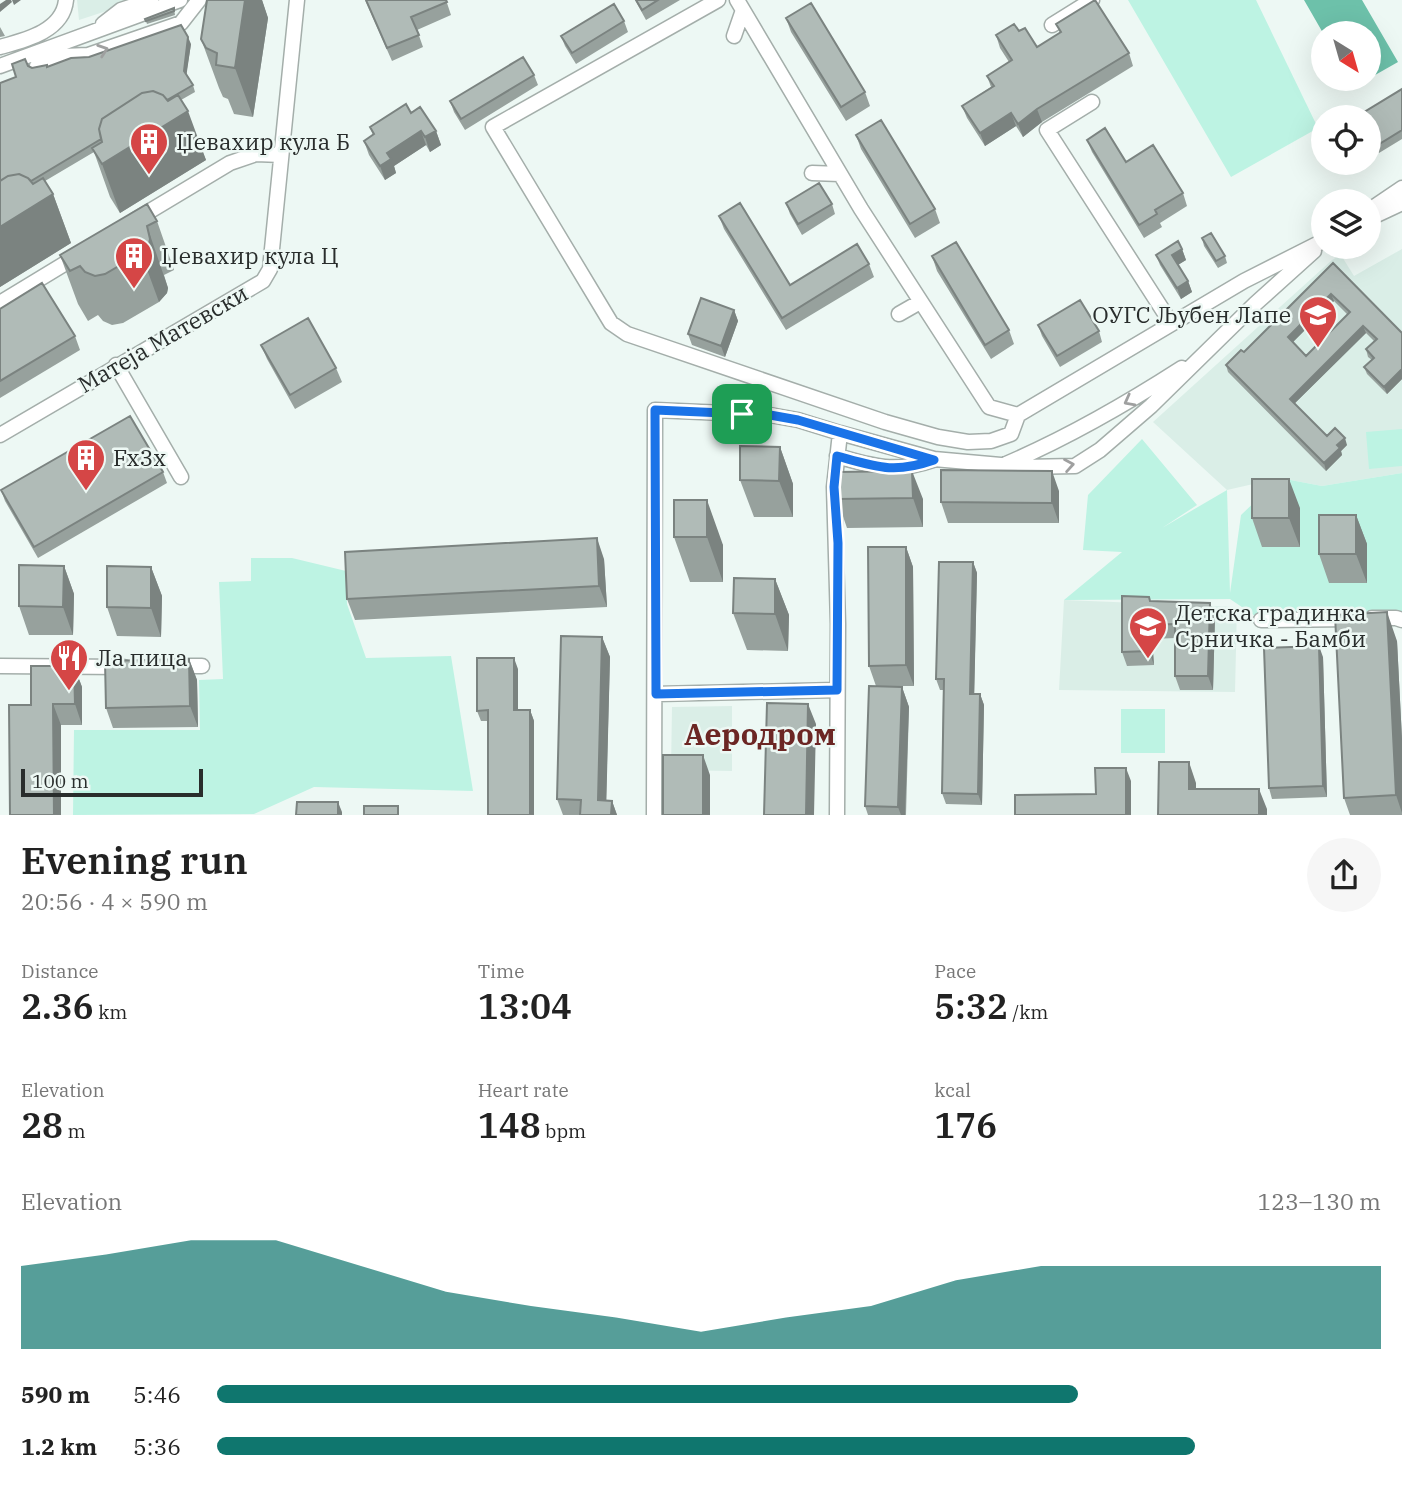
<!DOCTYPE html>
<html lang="en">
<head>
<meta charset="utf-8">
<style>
	:root { --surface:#fff; --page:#f6f6f6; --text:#222; --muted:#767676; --accent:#0f766e }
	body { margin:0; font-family:"IBM Plex Serif",serif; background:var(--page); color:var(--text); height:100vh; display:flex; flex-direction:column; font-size:26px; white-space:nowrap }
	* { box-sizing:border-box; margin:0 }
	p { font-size:23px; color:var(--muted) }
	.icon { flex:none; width:38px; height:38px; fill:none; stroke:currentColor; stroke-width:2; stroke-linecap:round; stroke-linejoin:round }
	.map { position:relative; height:815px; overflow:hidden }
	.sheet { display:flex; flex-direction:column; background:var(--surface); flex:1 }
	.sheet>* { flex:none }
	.needle { width:46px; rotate:143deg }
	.controls { position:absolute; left:1311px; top:21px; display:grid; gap:14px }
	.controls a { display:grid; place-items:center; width:70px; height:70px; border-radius:50%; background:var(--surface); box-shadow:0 7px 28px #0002; font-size:35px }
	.scale { position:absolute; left:21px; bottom:18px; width:182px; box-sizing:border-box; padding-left:7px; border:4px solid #292d2c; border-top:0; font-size:19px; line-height:24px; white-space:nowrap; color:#292d2c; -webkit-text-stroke:5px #edf8f4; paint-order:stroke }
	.pin { position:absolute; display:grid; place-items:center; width:60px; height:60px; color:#fff; margin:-30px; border-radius:14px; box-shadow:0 4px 10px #0006 }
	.round { display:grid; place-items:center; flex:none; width:74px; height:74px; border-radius:37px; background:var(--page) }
	.overview { display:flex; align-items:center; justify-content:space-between; height:119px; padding:0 21px }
	h1 { font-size:38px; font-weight:600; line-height:52px }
	.figures { display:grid; grid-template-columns:repeat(3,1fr); gap:10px; height:119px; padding:7px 21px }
	.figures div { display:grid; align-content:center }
	.figures b { font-size:35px; font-weight:600 }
	.figures small { font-size:19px; font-weight:400 }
	.figures p { font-size:19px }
	.chart { height:196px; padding:14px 21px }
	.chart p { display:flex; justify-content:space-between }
	.chart svg { width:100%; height:126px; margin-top:7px; fill:var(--accent); opacity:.7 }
	ul { padding:0 21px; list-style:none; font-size:23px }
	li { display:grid; grid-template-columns:112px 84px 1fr; align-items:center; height:52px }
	li i { height:18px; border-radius:9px; background:var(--accent) }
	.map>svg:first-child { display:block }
	.built { fill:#daeee7 }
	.green { fill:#bdf3e3 }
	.water { fill:#6dc1aa }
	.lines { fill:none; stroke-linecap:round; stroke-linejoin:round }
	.minor-casing { stroke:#a4aeaa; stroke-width:17 }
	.minor { stroke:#fff; stroke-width:14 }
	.wall { fill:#97a19d; fill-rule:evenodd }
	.shaded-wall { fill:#7b8380 }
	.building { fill:#b0bbb7; stroke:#7b8380; stroke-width:2; fill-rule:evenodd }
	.oneway { stroke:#9fa0a0 }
	.route-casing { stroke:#fff; stroke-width:14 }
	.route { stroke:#1a73e8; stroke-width:9 }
	.labels { text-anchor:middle; stroke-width:5; stroke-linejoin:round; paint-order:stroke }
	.poi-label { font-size:23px; fill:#292d2c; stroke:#edf8f4; text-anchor:start }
	.street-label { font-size:23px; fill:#292d2c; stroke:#edf8f4 }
	.district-label { font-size:30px; font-weight:bold; fill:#6c2624; stroke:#edf8f4 }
</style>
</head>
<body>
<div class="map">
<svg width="1402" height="815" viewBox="0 0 1402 815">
	<rect width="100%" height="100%" fill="#edf8f4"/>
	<!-- built -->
	<path class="built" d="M77,0H140L79,20Z
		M1402,249V473L1322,486L1280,478L1227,490L1153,422L1332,260L1341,255L1354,276Z
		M1064,600L1237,607L1235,692L1059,690Z
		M732,706V771L671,770L672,707Z"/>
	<!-- green -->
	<path class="green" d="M1128,0H1256L1318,128L1231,177Z
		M1402,429V466L1369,469L1366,432Z
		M1142,439L1197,505L1162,528L1227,490L1230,593L1241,515L1280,478L1322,486L1402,473V620H1261L1230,599L1064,600L1122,552L1083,550L1088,495Z
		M251,558H292L346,571L347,604L366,658L451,656L473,791L314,787L254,814L73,815L74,730H200L199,680L223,679L219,582L251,581Z
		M1121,709H1165V753H1121Z"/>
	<!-- water -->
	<path class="water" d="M1304,0H1362L1398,62L1354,87L1349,79H1368V33H1323Z"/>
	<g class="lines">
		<defs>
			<path id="minor" d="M718,0L493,127L611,323L627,334L885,422L938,437L968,442L991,441L1011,434L1018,415
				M737,0L861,209L989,407L1018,415L1244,281L1323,241
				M103,24L121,10L151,0
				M1052,25L1092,0
				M734,36L743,10
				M0,47C26,40 63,31 66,0
				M0,66L180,0
				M37,66L63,56L88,55L181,23L199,0
				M1092,102L1047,130L1171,323
				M812,173L840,174
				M1368,211L1402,188
				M1368,219L1402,203
				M135,220L230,163L256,154L281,155
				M0,303L79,255
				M899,314L920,302
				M116,365L181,477
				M840,433L934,459L1023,467L1075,466L1100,450L1151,406L1255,304L1314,251
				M0,435L263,281L270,269L297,0
				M837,456C874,467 896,473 933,460
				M1006,464C1067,438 1126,404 1182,368
				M1372,618H1396L1402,620
				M1261,620L1352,619
				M0,666L124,667
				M175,666H202
				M656,694L837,690
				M654,815L655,410L770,415L798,420L840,433L834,487L838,624L837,815"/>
		</defs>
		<!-- minor casing -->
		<use href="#minor" class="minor-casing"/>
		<!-- minor -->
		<use href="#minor" class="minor"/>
	</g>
	<!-- wall -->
	<path class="wall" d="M207,0H262L268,18L253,117L234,114L228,99L223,97L219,88L201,39Z
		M365,0H446L451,15L417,30L423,47L392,61Z
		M635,0H680L646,20Z
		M174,8L175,15L147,24L145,19Z
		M786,18L865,92L870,106L846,121L791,32Z
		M624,21L628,32L576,64L565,46L561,36Z
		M1056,24L1129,53L1133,66L1042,122L1023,137L1016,126L985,146L967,118L962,106L991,87L987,76L1009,62L1000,48L996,35L1019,31L1037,47L1060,33Z
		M0,27L5,36L0,37Z
		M191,44L186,75L193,85L195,92L181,100L206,160L120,213L110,197L94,152L45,181L53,194L71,243L0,287L16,77L28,66L32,68L47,67L89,57Z
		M534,75L538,85L465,130L454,112L450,101Z
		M1402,89V139L1379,153L1370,139L1368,140V117Z
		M411,113L436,131L441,145L430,152L426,145L394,166L396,173L385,180L369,155L364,141L373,135L370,127Z
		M856,135L935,209L940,223L915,238L861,149Z
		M1087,140L1183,193L1187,206L1160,223L1162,227L1144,238L1092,152Z
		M786,203L832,204L835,214L802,235L790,214Z
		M719,216L790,285L869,264L874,277L786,330L724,229Z
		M157,221L174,270L164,275L168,288L167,293L159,302L123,323L112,325L103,321L98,315L88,321L78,304L60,255Z
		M1202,238L1225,256L1227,263L1218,268L1204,246Z
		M1182,249L1186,260L1178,265L1188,281L1192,292L1181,299L1160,265L1156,255Z
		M932,256L1009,330L1014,344L991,359L937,271Z
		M1333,263L1402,333V379L1387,394L1367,374L1364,367L1372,360L1368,357L1366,349L1374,341L1366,333L1294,404L1327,436L1347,445L1341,451L1342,455L1326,471L1228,372L1226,365L1244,352ZM1334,301L1348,315L1306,356L1293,342Z
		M0,309L75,336L80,350L0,398Z
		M734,310L738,321L725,357L692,345L688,334Z
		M1038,325L1099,331L1102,342L1060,367L1042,336Z
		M261,345L336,368L342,382L295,409L267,359Z
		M780,447L793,484V517H754L740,480Z
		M163,472L167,483L38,558L5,501L1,490Z
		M836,472L923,499V527L847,528L837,499Z
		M1059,491V523H948L941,502Z
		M674,500L723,545V582H690L674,537Z
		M1300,508V547H1262L1252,518Z
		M1356,515L1367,544V583H1329L1319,554Z
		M906,547L913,567L914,686H883L902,687L909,707L906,815H868L865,806L876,686L869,666Z
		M604,559L607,607L355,620L347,599Z
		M973,562L977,573L974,694H980L984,705L982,805L946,804L942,793L943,690H940L936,679Z
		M64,566L74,594L73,635H29L19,606Z
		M151,567L162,596L161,637L117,636L107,607Z
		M775,579L789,615L788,651L747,650L733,613Z
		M1151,601L1210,603L1215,617L1213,690H1180L1175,676V638L1152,639L1154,665L1127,666L1122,652Z
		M602,637L610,657L606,801H612L617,815H563L557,799Z
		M1397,641L1402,739V815H1350L1344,798Z
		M1323,657L1327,797L1272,799L1269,788Z
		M189,659L197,680L198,727L113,728L106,708Z
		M74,666L82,687V725H61V815H10L31,705Z
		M518,669V710H530L534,721H481L477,711Z"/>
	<!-- shaded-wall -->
	<path class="shaded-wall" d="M6,0H11L12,2L0,12V4Z
		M12,0H21L14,5Z
		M245,0H262L268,18L253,117L235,68Z
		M188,37L191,44L186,78L184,71Z
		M1037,109L1042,122L1023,137L1018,124Z
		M188,111L206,160L120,213L102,164Z
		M1011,113L1016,126L985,146L980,133Z
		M421,131L426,145L394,166L396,173L385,180L380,166L387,153Z
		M436,131L441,145L430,152L425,137Z
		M53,194L71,243L0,287V227Z
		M147,226L168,288L167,293L159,302L141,253Z
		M1182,249L1186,260L1176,266L1172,255Z
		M1188,281L1192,292L1181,299L1177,288Z
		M1331,294L1334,301L1291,344L1288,337Z
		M734,310L738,321L725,357L721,346Z
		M1363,326L1366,333L1292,406L1290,399Z
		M1402,369V379L1387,394L1384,387Z
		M1345,438L1347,445L1341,451L1342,455L1326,471L1324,463L1337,445Z
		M780,447L793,484V517L779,481Z
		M912,471L923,499V527L913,498Z
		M1052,471L1059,491V523L1052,503Z
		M1289,479L1300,508V547L1289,518Z
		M707,500L723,545V582L707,537Z
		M1356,515L1367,544V583L1356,554Z
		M597,538L604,559L607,607L599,586Z
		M906,547L913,567L914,686L906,665Z
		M973,562L977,573L974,705L970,694Z
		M64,566L74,594L73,635L63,607Z
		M151,567L162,596L161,637L151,608Z
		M775,579L789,615L788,651L775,614Z
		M1210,603L1215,617L1213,690L1208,676Z
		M1387,612L1397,641L1402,739V813L1396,795Z
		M1147,625L1152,639L1154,665L1149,651Z
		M602,637L610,657L606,815L598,800Z
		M1319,646L1323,657L1327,797L1323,786Z
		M514,658L518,669V721L514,710Z
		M189,659L197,680L198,727L190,706Z
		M74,666L82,687V725L75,704Z
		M902,687L909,707L905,815H901L898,807Z
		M980,694L984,705L982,805L978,794Z
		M53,704L61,725V815H54Z
		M808,704L816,724L814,815H806Z
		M530,710L534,721V815H530Z
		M703,755L710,775V815H703Z
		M1189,762L1196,783V809L1189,789Z
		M1126,768L1131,781V815H1126Z
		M1259,789L1267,809V815H1259Z
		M612,801L617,815H611Z
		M338,802L342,812V815H338Z"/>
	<!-- building -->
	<path class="building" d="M207,0H245L235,68L216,65L217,53L206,48L201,39Z
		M366,0H446L447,2L411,17L419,35L387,48Z
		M636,0H658L642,10Z
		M1095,0L1129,53L1037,109L1018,124L1011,113L980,133L962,106L994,86L987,76L1012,60L996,35L1014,24L1019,31L1025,28L1037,47L1061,32L1056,24Z
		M811,3L865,92L841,107L786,18Z
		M614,4L624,21L572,53L561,36Z
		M174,8V11L146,21L145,19Z
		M181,25L188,37L184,71L193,85L167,100L163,95L153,91L142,93L102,119L99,129L101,139L31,181L28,178L19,174L8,176L0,181V83L16,77L12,64L25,59L28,66L32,68L47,65V67L71,58L89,57Z
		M523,57L534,75L461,119L450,101Z
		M1402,89V130L1376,146L1368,133V117H1356Z
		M153,91L163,95L168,101L178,95L188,111L102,164L92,148L102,142L99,129L102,119L142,93Z
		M406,104L411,113L420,107L436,131L425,137L421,131L387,153L391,159L380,166L364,141L374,134L370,127Z
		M881,120L935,209L910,224L856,135Z
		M1105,128L1126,162L1153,145L1183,193L1155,210L1157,214L1139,225L1087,140Z
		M19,174L28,178L33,184L43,178L53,194L0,227V181L8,176Z
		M819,183L832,204L798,224L786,203Z
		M740,203L790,285L857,244L869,264L782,318L719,216Z
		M147,204L157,221L147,226L150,239L149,244L141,253L105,274L95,276L85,272L80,266L70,271L60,255Z
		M1211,233L1225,256L1216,261L1202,238Z
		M1178,241L1182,249L1172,255L1188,281L1177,288L1156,255Z
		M956,242L1009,330L985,345L932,256Z
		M1333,263L1402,333V369L1384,387L1364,367L1374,358L1366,349L1377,339L1363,326L1290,399L1327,436L1335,428L1345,438L1337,445L1340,448L1324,463L1226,365L1241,350L1244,352ZM1331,294L1350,312L1306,356L1288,337Z
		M42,283L75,336L0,381V309Z
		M701,298L734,310L721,346L688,334Z
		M1080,300L1099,331L1057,356L1038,325Z
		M308,318L336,368L290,395L261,345Z
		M130,416L163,472L34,547L1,490Z
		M740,446L780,447L779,481L740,480Z
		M941,470L1052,471V503L941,502Z
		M912,471L913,498L837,499L836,472Z
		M1252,479H1289V518H1252Z
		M674,500H707V537H674Z
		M1319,515H1356V554H1319Z
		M597,538L599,586L347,599L345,552Z
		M868,547H906V665L869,666Z
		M939,562H973L970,694H980L978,794L942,793L944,679H936Z
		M19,565L64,566L63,607L19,606Z
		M107,566L151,567V608L107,607Z
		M734,578L775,579V614L733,613Z
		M1122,596L1149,597L1150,601L1210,603L1208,676H1175V624L1147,625L1149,651L1122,652Z
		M1387,612L1396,795L1344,798L1335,615Z
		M561,636L602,637L598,800L612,801L611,815H580L581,800L557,799Z
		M1319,646L1323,786L1269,788L1264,648Z
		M477,658H514V710H530V815H488V710L477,711Z
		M189,659L190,706L106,708L105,661Z
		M31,666H74L75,704H53L54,815H10L9,705H31Z
		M869,686L902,687L898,807L865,806Z
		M767,703L808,704L806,815H764Z
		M663,755H703V815H663Z
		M1159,762H1189V789H1259V815H1158Z
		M1095,768H1126V815H1015V795L1096,794Z
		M297,802H338V815H296Z
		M364,806H398V815H364Z"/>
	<!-- one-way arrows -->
	<defs><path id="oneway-chevron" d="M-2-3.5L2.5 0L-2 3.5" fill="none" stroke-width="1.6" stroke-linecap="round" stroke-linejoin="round" transform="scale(1.75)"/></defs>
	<g class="oneway">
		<use href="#oneway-chevron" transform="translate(103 50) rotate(-19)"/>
		<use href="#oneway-chevron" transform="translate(1129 401) rotate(152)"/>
		<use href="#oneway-chevron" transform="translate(1069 465) rotate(-10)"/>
	</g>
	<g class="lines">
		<defs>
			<path id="route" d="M655,410L770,415L798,420L934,460C894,474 877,467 837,456L834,487L838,543L837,690L656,694Z"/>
		</defs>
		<!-- route casing -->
		<use href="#route" class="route-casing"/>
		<!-- route -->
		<use href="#route" class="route"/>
	</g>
	<!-- icons -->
	<defs>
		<symbol id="building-pin" viewBox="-11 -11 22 30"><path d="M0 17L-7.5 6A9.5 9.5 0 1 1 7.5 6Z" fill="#d54646" stroke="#edf8f4"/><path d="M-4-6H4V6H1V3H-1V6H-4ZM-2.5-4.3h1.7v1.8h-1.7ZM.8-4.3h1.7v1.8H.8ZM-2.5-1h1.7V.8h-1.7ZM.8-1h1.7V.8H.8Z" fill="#fff"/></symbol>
		<symbol id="school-pin" viewBox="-11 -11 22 30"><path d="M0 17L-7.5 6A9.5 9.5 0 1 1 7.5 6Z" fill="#d54646" stroke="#edf8f4"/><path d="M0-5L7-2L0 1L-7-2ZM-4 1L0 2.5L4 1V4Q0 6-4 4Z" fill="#fff"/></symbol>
		<symbol id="restaurant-pin" viewBox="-11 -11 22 30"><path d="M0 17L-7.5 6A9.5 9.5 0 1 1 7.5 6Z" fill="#d54646" stroke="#edf8f4"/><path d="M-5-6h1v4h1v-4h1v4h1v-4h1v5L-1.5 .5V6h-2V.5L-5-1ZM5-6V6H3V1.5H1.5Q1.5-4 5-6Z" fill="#fff"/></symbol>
	</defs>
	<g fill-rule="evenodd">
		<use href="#building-pin" x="127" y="120" width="44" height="60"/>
		<use href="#building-pin" x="112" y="234" width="44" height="60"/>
		<use href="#school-pin" x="1296" y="293" width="44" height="60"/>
		<use href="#building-pin" x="64" y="436" width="44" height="60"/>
		<use href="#school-pin" x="1126" y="604" width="44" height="60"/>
		<use href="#restaurant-pin" x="47" y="636" width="44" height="60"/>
	</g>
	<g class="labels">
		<!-- poi labels -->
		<g class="poi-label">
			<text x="176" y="150">Џевахир кула Б</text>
			<text x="161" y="264">Џевахир кула Ц</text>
			<text x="1291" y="323" text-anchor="end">ОУГС Љубен Лапе</text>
			<text x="113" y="466">Fx3x</text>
			<text x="1175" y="621">Детска градинка<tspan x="1175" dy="26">Срничка - Бамби</tspan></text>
			<text x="96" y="666">Ла пица</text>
		</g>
		<!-- street labels -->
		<g class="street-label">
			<text transform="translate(163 339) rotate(-30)" y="8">Матеја Матевски</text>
		</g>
		<!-- district labels -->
		<g class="district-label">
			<text x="760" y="745">Аеродром</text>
		</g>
	</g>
</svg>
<div class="controls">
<a><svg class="needle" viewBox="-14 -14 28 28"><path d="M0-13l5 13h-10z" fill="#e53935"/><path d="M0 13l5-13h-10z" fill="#767676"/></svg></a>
<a><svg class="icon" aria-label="locate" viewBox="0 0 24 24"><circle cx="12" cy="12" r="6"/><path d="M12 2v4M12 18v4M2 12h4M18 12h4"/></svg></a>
<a><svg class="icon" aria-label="layers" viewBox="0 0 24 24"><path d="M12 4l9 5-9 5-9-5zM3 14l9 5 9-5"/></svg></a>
</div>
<div class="scale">100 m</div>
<div class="pin" style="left:742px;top:414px;background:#1e9e55"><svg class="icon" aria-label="arrive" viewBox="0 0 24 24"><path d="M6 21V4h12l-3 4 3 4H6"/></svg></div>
</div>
<section class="sheet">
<div class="overview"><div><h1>Evening run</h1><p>20:56 · 4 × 590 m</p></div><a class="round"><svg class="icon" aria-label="share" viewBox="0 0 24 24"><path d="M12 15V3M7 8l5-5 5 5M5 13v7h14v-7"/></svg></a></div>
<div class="figures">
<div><p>Distance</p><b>2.36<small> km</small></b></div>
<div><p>Time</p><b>13:04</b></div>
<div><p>Pace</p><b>5:32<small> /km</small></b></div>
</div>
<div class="figures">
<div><p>Elevation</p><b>28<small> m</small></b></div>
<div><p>Heart rate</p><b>148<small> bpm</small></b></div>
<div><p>kcal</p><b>176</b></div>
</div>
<div class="chart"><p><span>Elevation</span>123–130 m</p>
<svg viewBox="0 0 160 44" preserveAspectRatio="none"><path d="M0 44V15L10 11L20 6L30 6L40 15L50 24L60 29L70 33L80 38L90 33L100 29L110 20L120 15L130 15L140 15L150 15L160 15V44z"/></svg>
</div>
<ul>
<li><b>590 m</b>5:46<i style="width:74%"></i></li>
<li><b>1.2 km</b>5:36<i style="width:84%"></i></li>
</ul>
</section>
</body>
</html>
